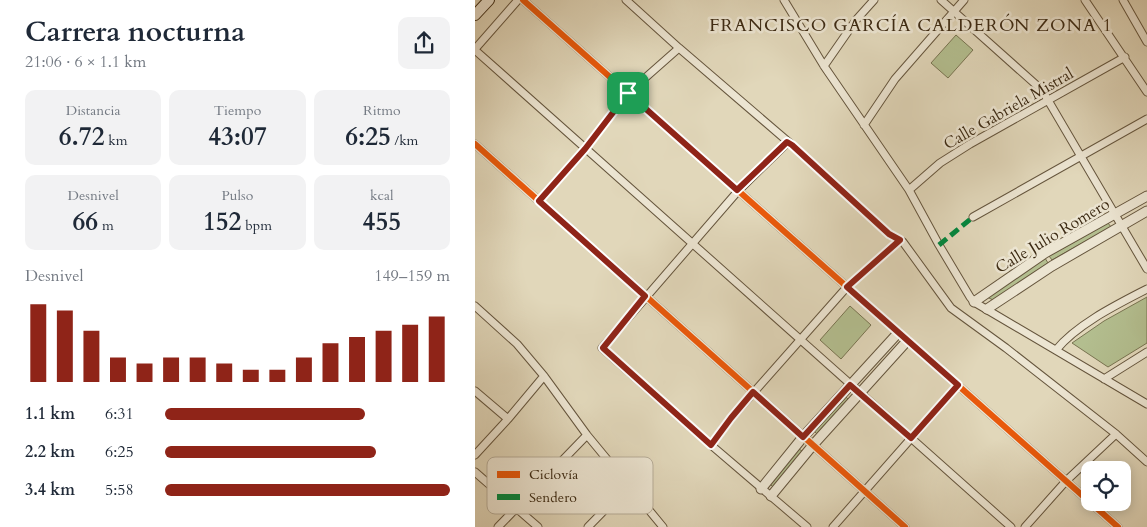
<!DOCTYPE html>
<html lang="es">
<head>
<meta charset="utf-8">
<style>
	:root { --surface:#fff; --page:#f2f2f3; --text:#1f2937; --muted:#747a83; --accent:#8f2418 }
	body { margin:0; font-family:Cardo,serif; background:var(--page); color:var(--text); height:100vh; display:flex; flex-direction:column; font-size:19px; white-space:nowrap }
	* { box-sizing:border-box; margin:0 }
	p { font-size:16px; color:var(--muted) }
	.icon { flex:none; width:28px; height:28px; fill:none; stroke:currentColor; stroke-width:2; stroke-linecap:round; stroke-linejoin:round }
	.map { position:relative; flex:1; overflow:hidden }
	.sheet { display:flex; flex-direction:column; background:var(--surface); width:475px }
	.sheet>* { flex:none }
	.tools { position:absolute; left:606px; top:461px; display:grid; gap:10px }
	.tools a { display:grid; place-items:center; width:50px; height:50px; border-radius:10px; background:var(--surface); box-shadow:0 2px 12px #0003; font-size:25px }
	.pin { position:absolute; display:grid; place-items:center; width:42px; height:42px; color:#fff; margin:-21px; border-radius:10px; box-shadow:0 2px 8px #0006 }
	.round { display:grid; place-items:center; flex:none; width:52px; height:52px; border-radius:10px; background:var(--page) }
	.overview { display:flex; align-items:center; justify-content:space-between; height:85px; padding:0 25px }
	h1 { font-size:28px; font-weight:700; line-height:38px }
	.metrics { display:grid; grid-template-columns:repeat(3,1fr); gap:8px; height:85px; padding:5px 25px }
	.metrics div { display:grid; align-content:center; border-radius:10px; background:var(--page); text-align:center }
	.metrics b { font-size:25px; font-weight:700 }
	.metrics small { font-size:14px; font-weight:400 }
	.metrics p { font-size:14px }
	.chart { height:140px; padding:10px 25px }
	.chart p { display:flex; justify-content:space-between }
	.chart svg { width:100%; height:90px; margin-top:5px; stroke:var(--accent); stroke-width:6 }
	ul { padding:0 25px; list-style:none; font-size:16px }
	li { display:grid; grid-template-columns:80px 60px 1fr; align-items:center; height:38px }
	li i { height:12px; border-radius:6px; background:var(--accent) }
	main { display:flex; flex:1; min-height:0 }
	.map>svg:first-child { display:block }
	.green { fill:#b3be8f; stroke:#787451 }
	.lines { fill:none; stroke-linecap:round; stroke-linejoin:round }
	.minor-casing { stroke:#65553d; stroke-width:9 }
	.tertiary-casing { stroke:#65553d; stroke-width:11 }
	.secondary-casing { stroke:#3c2a13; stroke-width:12 }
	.minor { stroke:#ece5d2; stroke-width:7 }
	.tertiary { stroke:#ece5d2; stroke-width:9 }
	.secondary { stroke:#ece5d2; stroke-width:10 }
	.quiet { stroke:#00873e; stroke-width:5; stroke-dasharray:10 5; stroke-linecap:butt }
	.cycleway-casing { stroke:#ece5d2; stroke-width:9 }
	.cycleway { stroke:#e8590c; stroke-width:6 }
	.route-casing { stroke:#fff; stroke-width:10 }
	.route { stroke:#8f2418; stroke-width:6 }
	.labels { text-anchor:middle; stroke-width:5; stroke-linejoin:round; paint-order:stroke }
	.street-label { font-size:16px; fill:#3c2a13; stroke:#ece5d2 }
	.neighbourhood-label { font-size:18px; letter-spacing:1px; fill:#3c2a13; stroke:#ece5d2 }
	.key { fill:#ece5d2; stroke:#b7ad99; stroke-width:1 }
	.key-label { font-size:14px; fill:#3c2a13 }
</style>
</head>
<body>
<main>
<section class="sheet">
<div class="overview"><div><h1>Carrera nocturna</h1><p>21:06 · 6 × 1.1 km</p></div><a class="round"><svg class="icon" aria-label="share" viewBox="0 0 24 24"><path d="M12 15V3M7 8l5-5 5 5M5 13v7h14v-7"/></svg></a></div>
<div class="metrics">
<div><p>Distancia</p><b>6.72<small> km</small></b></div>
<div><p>Tiempo</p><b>43:07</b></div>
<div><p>Ritmo</p><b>6:25<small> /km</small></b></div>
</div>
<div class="metrics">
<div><p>Desnivel</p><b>66<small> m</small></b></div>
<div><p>Pulso</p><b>152<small> bpm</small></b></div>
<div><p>kcal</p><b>455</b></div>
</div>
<div class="chart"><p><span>Desnivel</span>149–159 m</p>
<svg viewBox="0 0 160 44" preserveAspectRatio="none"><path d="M5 44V6M15 44V9M25 44V19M35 44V32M45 44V35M55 44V32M65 44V32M75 44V35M85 44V38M95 44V38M105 44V32M115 44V25M125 44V22M135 44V19M145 44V16M155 44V12"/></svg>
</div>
<ul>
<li><b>1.1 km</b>6:31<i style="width:70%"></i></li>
<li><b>2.2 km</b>6:25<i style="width:74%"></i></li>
<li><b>3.4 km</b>5:58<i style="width:100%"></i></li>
</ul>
</section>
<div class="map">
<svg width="672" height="527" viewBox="0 0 672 527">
	<rect width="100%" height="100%" fill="#e1d7ba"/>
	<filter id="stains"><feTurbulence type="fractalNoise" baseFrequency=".004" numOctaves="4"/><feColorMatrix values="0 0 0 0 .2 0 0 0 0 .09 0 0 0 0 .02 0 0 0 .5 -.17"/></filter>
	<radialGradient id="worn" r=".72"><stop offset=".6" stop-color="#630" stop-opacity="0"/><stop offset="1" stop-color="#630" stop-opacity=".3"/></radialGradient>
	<!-- green -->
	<path class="green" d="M481,35L498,50L473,78L456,63Z
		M633,223L636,227L577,260L574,256Z
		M570,258L573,263L518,300L512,297Z
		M672,297V343L633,367L597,343L629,321Z
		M375,306L396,325L366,359L345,340Z
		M370,396L373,399L342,434L339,431Z
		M324,449L327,451L298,487L295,484Z"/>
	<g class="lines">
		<defs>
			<path id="minor" d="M48,0L643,527
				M151,0L204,48L317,145L414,234L428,242L476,308L531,348L641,434L672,462
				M309,0L349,66L434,190L464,245L495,297L499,302L672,404
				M466,0L567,90L672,269
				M610,0L672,92
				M648,0L672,42
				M0,49L43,0
				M0,50L536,527
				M349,66L381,20L399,0
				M389,125L420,79L489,0
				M312,143L263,191L127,348L236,445L332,527
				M0,144L430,527
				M434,190L465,163L495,144L650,57
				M64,201L110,149L153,93L204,48
				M498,217L672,119
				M0,306L42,344L69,376L112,435L188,527
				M581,350C602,324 643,304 672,289
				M629,379L672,352
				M0,391L33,419
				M236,445L256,418L372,287L425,240
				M0,455L33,419L69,376
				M0,472L63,527
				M23,527L112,435
				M113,527L153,486
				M358,527L483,385
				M550,527L591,481L641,434"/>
			<path id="tertiary" d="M499,302L570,253L672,196
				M512,309L577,266L672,211
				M286,489L328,437L423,333
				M296,496L338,445L432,341"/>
			<path id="secondary" d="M0,15L14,0"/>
		</defs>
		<!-- minor casing -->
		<use href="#minor" class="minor-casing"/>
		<!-- tertiary casing -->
		<use href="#tertiary" class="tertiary-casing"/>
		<!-- secondary casing -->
		<use href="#secondary" class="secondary-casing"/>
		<!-- minor -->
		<use href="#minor" class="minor"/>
		<!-- tertiary -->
		<use href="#tertiary" class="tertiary"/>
		<!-- secondary -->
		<use href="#secondary" class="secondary"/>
		<!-- quiet -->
		<path class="quiet" d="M464,245L498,217"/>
		<defs>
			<path id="cycleway" d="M48,0L643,527
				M0,144L430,527"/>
		</defs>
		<!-- cycleway casing -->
		<use href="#cycleway" class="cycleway-casing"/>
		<!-- cycleway -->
		<use href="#cycleway" class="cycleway"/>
	</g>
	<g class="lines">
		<defs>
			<path id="route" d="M153,93L262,190L312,142L317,145L414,234L425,240L372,287L483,385L436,438L375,385L328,437L278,392L256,418L236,445L128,348L170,296L64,201L110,149Z"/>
		</defs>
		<!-- route casing -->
		<use href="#route" class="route-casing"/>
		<!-- route -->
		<use href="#route" class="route"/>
	</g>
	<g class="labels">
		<!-- street labels -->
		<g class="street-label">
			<text transform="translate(533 108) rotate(-30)" y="6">Calle Gabriela Mistral</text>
			<text transform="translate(577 235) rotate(-31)" y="6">Calle Julio Romero</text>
		</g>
		<!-- neighbourhood labels -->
		<g class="neighbourhood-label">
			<text x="436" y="31">FRANCISCO GARCÍA CALDERÓN ZONA 1</text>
		</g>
	</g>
	<!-- legend -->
	<rect x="12" y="457" width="166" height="57" rx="8" class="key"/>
	<rect x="22" y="471" width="23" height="7" fill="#e8590c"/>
	<rect x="22" y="494" width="23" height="6" fill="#00873e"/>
	<g class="key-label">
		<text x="54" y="479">Ciclovía</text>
		<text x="54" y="502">Sendero</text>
	</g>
	<rect width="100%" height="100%" filter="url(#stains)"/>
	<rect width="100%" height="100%" fill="url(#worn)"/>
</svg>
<div class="tools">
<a><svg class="icon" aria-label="locate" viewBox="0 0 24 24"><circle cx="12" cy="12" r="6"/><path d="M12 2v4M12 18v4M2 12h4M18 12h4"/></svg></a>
</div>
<div class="pin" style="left:153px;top:93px;background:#1e9e55"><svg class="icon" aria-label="arrive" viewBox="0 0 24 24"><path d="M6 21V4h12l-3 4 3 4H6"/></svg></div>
</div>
</main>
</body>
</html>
